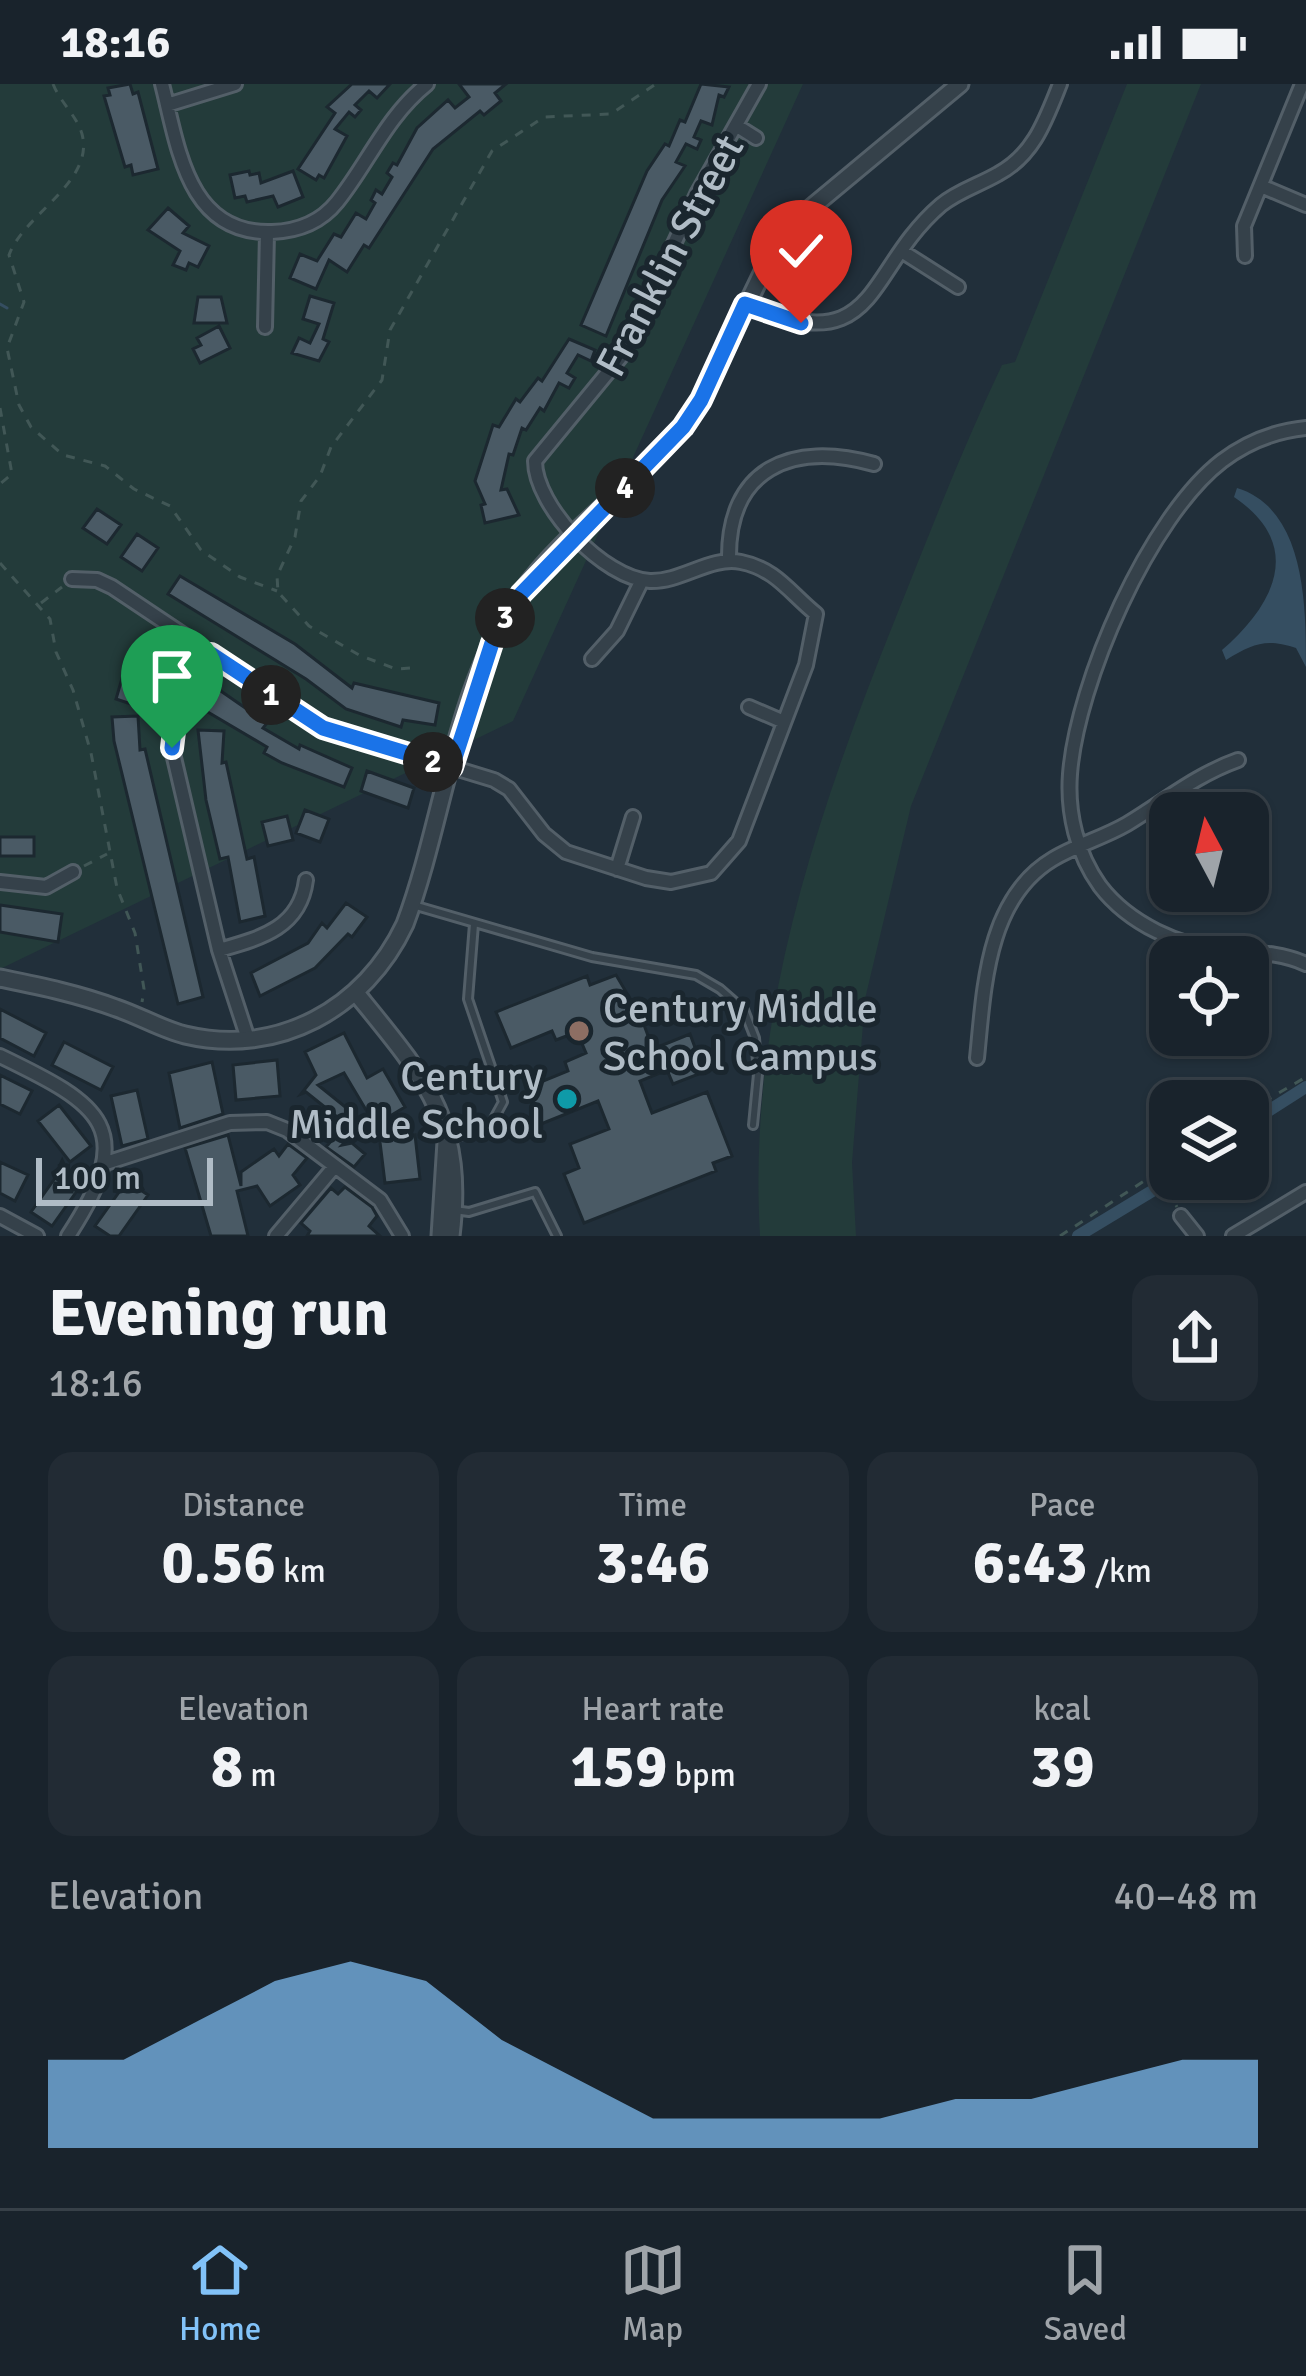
<!DOCTYPE html>
<html lang="en">
<head>
<meta charset="utf-8">
<style>
	:root { --surface:#19232c; --page:#222b34; --text:#f1f3f6; --muted:#9fa4a9; --line:#374048; --accent:#82c2f8 }
	body { margin:0; font-family:Signika,sans-serif; background:var(--page); color:var(--text); height:100vh; display:flex; flex-direction:column; font-size:45px; white-space:nowrap }
	* { box-sizing:border-box; margin:0 }
	p { font-size:39px; color:var(--muted) }
	.icon { flex:none; width:66px; height:66px; fill:none; stroke:currentColor; stroke-width:2; stroke-linecap:round; stroke-linejoin:round }
	.map { position:relative; height:1152px; overflow:hidden }
	.side { display:flex; flex-direction:column; background:var(--surface); flex:1 }
	.side>* { flex:none }
	.needle { width:78px; rotate:353deg }
	.tools { position:absolute; left:1149px; top:708px; display:grid; gap:24px }
	.tools a { display:grid; place-items:center; width:120px; height:120px; border-radius:24px; background:var(--surface); box-shadow:0 3px 9px #0004,0 0 0 3px var(--line); font-size:60px }
	.scale { position:absolute; left:36px; bottom:30px; width:177px; box-sizing:border-box; padding-left:12px; border:6px solid #b0bcc6; border-top:0; font-size:33px; line-height:42px; white-space:nowrap; color:#b0bcc6; -webkit-text-stroke:9px #1a262e; paint-order:stroke }
	.pin { position:absolute; display:grid; place-items:center; width:102px; height:102px; color:#fff; margin:-123px -51px; border-radius:50% 50% 50% 0; rotate:-45deg; box-shadow:0 0 12px #0007 }
	.pin .icon { rotate:45deg }
	.km { position:absolute; width:60px; height:60px; margin:-30px; border-radius:50%; background:#222; color:#fff; font-size:33px; line-height:60px; text-align:center }
	.round { display:grid; place-items:center; flex:none; width:126px; height:126px; border-radius:24px; background:var(--page) }
	.overview { display:flex; align-items:center; justify-content:space-between; height:204px; padding:0 48px }
	h1 { font-size:66px; font-weight:700; line-height:90px }
	.stats { display:grid; grid-template-columns:repeat(3,1fr); gap:18px; height:204px; padding:12px 48px }
	.stats div { display:grid; align-content:center; border-radius:24px; background:var(--page); text-align:center }
	.stats b { font-size:60px; font-weight:700 }
	.stats small { font-size:33px; font-weight:400 }
	.stats p { font-size:33px }
	.chart { height:336px; padding:24px 48px }
	.chart p { display:flex; justify-content:space-between }
	.chart svg { width:100%; height:216px; margin-top:12px; fill:var(--accent); opacity:.7 }
	.status { display:flex; justify-content:space-between; align-items:center; height:84px; padding:0 60px; background:var(--surface); direction:ltr }
	.status svg { height:33px; fill:currentColor }
	.tabs { display:flex; justify-content:space-around; align-items:center; height:168px; border-top:3px solid var(--line); background:var(--surface); font-size:33px; color:var(--muted) }
	.tabs a { display:grid; justify-items:center; gap:6px }
	.tabs .active { color:var(--accent) }
	.map>svg:first-child { display:block }
	.green { fill:#233b3a }
	.water { fill:#354e61 }
	.lines { fill:none; stroke-linecap:round; stroke-linejoin:round }
	.stream { stroke:#354e61; stroke-width:3 }
	.canal { stroke:#354e61; stroke-width:12 }
	.building { fill:#4a5a65; stroke:#1c2830; stroke-width:3 }
	.service-casing { stroke:#535f68; stroke-width:12 }
	.minor-casing { stroke:#535f68; stroke-width:18 }
	.tertiary-casing { stroke:#535f68; stroke-width:21 }
	.path { stroke:#415756; stroke-width:3; stroke-dasharray:9 9; stroke-linecap:butt }
	.service { stroke:#35414a; stroke-width:6 }
	.minor { stroke:#35414a; stroke-width:12 }
	.tertiary { stroke:#35414a; stroke-width:15 }
	.route-casing { stroke:#fff; stroke-width:24 }
	.route { stroke:#1a73e8; stroke-width:15 }
	.education-dot { fill:#8d6e63; stroke:#1a262e; stroke-width:4.5 }
	.culture-dot { fill:#0f9aa8; stroke:#1a262e; stroke-width:4.5 }
	.labels { text-anchor:middle; stroke-width:10; stroke-linejoin:round; paint-order:stroke }
	.street-label { font-size:42px; fill:#b0bcc6; stroke:#1a262e }
	.poi-label { font-size:42px; fill:#b0bcc6; stroke:#1a262e; text-anchor:start }
</style>
</head>
<body>
<div class="status"><b>18:16</b><svg viewBox="0 0 49 12"><path d="M0 12V9h3v3zM5 12V6h3v6zM10 12V3h3v9zM15 12V0h3v12zM26 1h20v11H26zM47 4h2v5h-2z"/></svg></div>
<div class="map">
<svg width="1306" height="1152" viewBox="0 0 1306 1152">
	<rect width="100%" height="100%" fill="#212f3a"/>
	<!-- green -->
	<path class="green" d="M0,0H803L513,637L0,885Z
		M1127,0H1201L911,722L865,915L852,1079L856,1152H760C747,934 816,732 896,533C930,448 963,363 1002,281L1015,278Z"/>
	<!-- water -->
	<path class="water" d="M1237,404C1306,425 1306,523 1306,583L1296,564C1265,554 1253,560 1226,576L1222,566C1275,520 1305,461 1234,413Z"/>
	<g class="lines">
		<!-- stream -->
		<path class="stream" d="M0,220L7,224"/>
		<!-- canal -->
		<path class="canal" d="M1248,1040L1306,1003
			M1078,1152L1172,1095"/>
	</g>
	<!-- building -->
	<path class="building" d="M130,0L133,10L138,8L158,85L133,91L131,81L125,83L104,12L110,11L108,4Z
		M352,0H390L377,14L369,7L355,21L361,26L355,33L349,28L335,45L347,52L324,94L319,91L316,96L298,85L335,29L327,23Z
		M459,0H506L495,9L501,17L484,31L480,27L433,65L369,164L364,161L347,188L329,176L316,205L290,194L300,170L317,177L334,150L341,153L356,129L366,135L375,119L371,116L376,106L382,110L392,93L387,89L393,79L397,81L417,44L448,16L455,24L469,13Z
		M701,0L729,3L724,13L719,11L712,41L701,37L694,53L701,56L697,65L686,60L676,78L685,82L662,116L606,252L581,241L647,87L665,60L669,62L680,36L685,38Z
		M249,87L250,91L259,89L261,99L293,87L303,113L278,123L273,112L247,118L245,112L235,114L230,91Z
		M168,124L189,142L183,149L209,162L198,183L189,179L186,186L173,181L180,167L148,146Z
		M310,212L334,219L323,255L329,258L319,277L292,269L299,254L310,259L319,240L303,235Z
		M198,213H221L227,239H194Z
		M219,242L230,264L200,279L193,265L201,261L197,254Z
		M569,255L595,266L591,277L578,271L567,289L575,294L569,304L559,299L544,327L540,324L526,346L522,344L513,371L509,370L501,406L507,405L519,431L485,439L481,421L485,420L475,397L493,341L499,343L516,315L520,318L538,294L542,297Z
		M97,425L121,441L107,460L83,444Z
		M137,450L158,464L142,487L121,473Z
		M180,492L295,560L352,604L354,599L439,619L435,641L403,636L401,643L346,625L306,595L168,510Z
		M150,560L172,573L159,594L151,589L140,623L116,615L123,591L130,594Z
		M215,603L267,639L263,644L299,665L300,661L352,684L344,703L282,679L264,669L267,663L201,624Z
		M138,632L140,666L145,665L203,913L178,920L114,657L112,633Z
		M198,646L224,647L222,679L226,678L247,775L254,773L265,832L240,838L228,773L220,775L206,716Z
		M367,687L414,704L408,724L361,707Z
		M305,726L329,735L320,758L296,749Z
		M287,732L293,756L268,762L262,738Z
		M0,753H34V772H0Z
		M346,819L367,833L352,853L348,850L315,884L260,912L251,889L308,859L322,839L327,844Z
		M0,821L62,830L58,858L0,848Z
		M616,891L635,923L645,919L653,938L644,941L653,965L690,950L704,988L673,1000L667,986L640,997L652,1029L707,1008L732,1072L713,1079L716,1087L584,1139L564,1090L579,1084L570,1060L609,1045L598,1017L541,1040L526,1004L568,987L565,978L586,969L577,948L556,956L552,947L511,964L496,928L587,892L590,901Z
		M0,925L46,949L34,972L0,954Z
		M344,949L367,994L383,985L405,1023L375,1041L344,989L318,1001L364,1038L342,1061L352,1059L365,1070L354,1083L326,1063L346,1040L306,1008L301,1010L316,991L305,968Z
		M64,958L113,983L101,1006L52,981Z
		M277,976L280,1012L236,1016L233,981Z
		M212,978L223,1030L180,1044L169,989Z
		M0,991L32,1007L20,1030L0,1020Z
		M137,1006L148,1055L122,1062L111,1012Z
		M59,1021L91,1062L70,1078L38,1037Z
		M379,1050L385,1055L415,1051L420,1095L385,1099Z
		M228,1051L241,1102V1088L274,1065L279,1072L288,1060L307,1074L293,1091L300,1101L270,1122L257,1102L237,1107L248,1152H211L185,1064Z
		M0,1078L28,1091L15,1117L0,1109Z
		M63,1083L84,1097L52,1142L31,1128Z
		M127,1097L148,1111L119,1152H110L95,1142Z
		M345,1103L372,1123L377,1132L369,1142L380,1152H307L310,1147L301,1139L331,1104L338,1110Z"/>
	<g class="lines">
		<defs>
			<path id="service" d="M413,821L592,873L696,891L720,905L744,926L755,954L758,990L753,1041
				M450,1056L491,1040L503,1018L468,915L474,840
				M454,1126L469,1128L535,1108L557,1152"/>
			<path id="minor" d="M162,0C178,62 187,151 272,148C298,147 321,138 337,118C369,78 386,33 427,0
				M167,21L235,0
				M737,42L756,54
				M1261,102L1306,121
				M903,168L958,203
				M1245,172L1244,142L1302,0
				M745,220C881,278 863,188 941,121C958,107 979,101 998,90C1034,71 1046,35 1060,0
				M265,243L267,149
				M1306,344C1276,347 1247,358 1222,377C1149,433 1077,599 1070,690C1067,729 1077,770 1100,802C1129,840 1180,863 1226,867C1255,869 1280,868 1306,880
				M729,477C727,384 792,357 874,380
				M72,495L97,496L112,503L323,644L494,696L509,705L544,750L566,768L646,794L671,798L711,789L739,757L806,581L816,530C790,509 776,485 741,478C710,472 682,498 650,497C604,495 535,422 535,377L623,270L697,110L759,0
				M211,570L177,622L172,665L219,866L248,955
				M592,575L617,547L642,496
				M749,623L784,638
				M617,785L633,733
				M0,798L46,803L73,788
				M219,866C261,854 300,844 306,796
				M0,972C102,1021 139,1044 68,1152
				M977,974C984,906 986,815 1053,775C1076,761 1103,754 1127,740C1165,717 1196,691 1238,676
				M106,1079L230,1039L267,1038L287,1046L380,1116L402,1152
				M0,1132L37,1152
				M1181,1132L1197,1152
				M276,1152L335,1082
				M1233,1152L1306,1108"/>
			<path id="tertiary" d="M0,894C39,902 79,910 116,924C140,932 161,945 185,951C278,973 365,925 405,840C445,733 454,604 521,509C566,446 634,403 683,343L701,316L782,148L960,0
				M356,909C426,995 465,1037 451,1152
				M440,1152L446,1058"/>
		</defs>
		<!-- service casing -->
		<use href="#service" class="service-casing"/>
		<!-- minor casing -->
		<use href="#minor" class="minor-casing"/>
		<!-- tertiary casing -->
		<use href="#tertiary" class="tertiary-casing"/>
		<!-- path -->
		<path class="path" d="M53,0C60,18 77,32 82,50C95,98 24,130 9,171L24,218L7,264L19,321L31,343L63,371L105,382L134,405L170,422L201,466L240,493L277,507
			M0,324L12,390L0,400
			M0,479L50,535L56,568L73,606L91,669L117,804L135,849L144,905L142,918
			M41,519L62,503
			M410,584L396,585L359,571L309,542L278,508L277,492L295,453L301,417L320,392L331,363L382,296L390,246L492,67L544,33L611,30L656,0
			M84,782L107,770
			M1248,1027L1306,993
			M1158,1090L1177,1123
			M1060,1152L1170,1080"/>
		<!-- service -->
		<use href="#service" class="service"/>
		<!-- minor -->
		<use href="#minor" class="minor"/>
		<!-- tertiary -->
		<use href="#tertiary" class="tertiary"/>
	</g>
	<g class="lines">
		<defs>
			<path id="route" d="M172,664L177,622L211,570L323,644L452,683L492,559L521,510L683,343L701,316L745,220L801,239"/>
		</defs>
		<!-- route casing -->
		<use href="#route" class="route-casing"/>
		<!-- route -->
		<use href="#route" class="route"/>
	</g>
	<!-- markers -->
	<circle class="education-dot" cx="579" cy="947" r="12"/>
	<circle class="culture-dot" cx="567" cy="1015" r="12"/>
	<g class="labels">
		<!-- street labels -->
		<g class="street-label">
			<text transform="translate(669 171) rotate(-62)" y="15">Franklin Street</text>
		</g>
		<!-- poi labels -->
		<g class="poi-label">
			<text x="603" y="938">Century Middle<tspan x="603" dy="48">School Campus</tspan></text>
			<text x="543" y="1006" text-anchor="end">Century<tspan x="543" dy="48">Middle School</tspan></text>
		</g>
	</g>
</svg>
<div class="tools">
<a><svg class="needle" viewBox="-14 -14 28 28"><path d="M0-13l5 13h-10z" fill="#e53935"/><path d="M0 13l5-13h-10z" fill="#9fa4a9"/></svg></a>
<a><svg class="icon" aria-label="locate" viewBox="0 0 24 24"><circle cx="12" cy="12" r="6"/><path d="M12 2v4M12 18v4M2 12h4M18 12h4"/></svg></a>
<a><svg class="icon" aria-label="layers" viewBox="0 0 24 24"><path d="M12 4l9 5-9 5-9-5zM3 14l9 5 9-5"/></svg></a>
</div>
<div class="scale">100 m</div>
<div class="pin" style="left:172px;top:664px;background:#1e9e55"><svg class="icon" aria-label="arrive" viewBox="0 0 24 24"><path d="M6 21V4h12l-3 4 3 4H6"/></svg></div>
<div class="pin" style="left:801px;top:239px;background:#d93025"><svg class="icon" aria-label="check" viewBox="0 0 24 24"><path d="M5 12l5 5 9-10"/></svg></div>
<b class="km" style="left:271px;top:611px">1</b>
<b class="km" style="left:433px;top:678px">2</b>
<b class="km" style="left:505px;top:534px">3</b>
<b class="km" style="left:625px;top:404px">4</b>
</div>
<section class="side">
<div class="overview"><div><h1>Evening run</h1><p>18:16</p></div><a class="round"><svg class="icon" aria-label="share" viewBox="0 0 24 24"><path d="M12 15V3M7 8l5-5 5 5M5 13v7h14v-7"/></svg></a></div>
<div class="stats">
<div><p>Distance</p><b>0.56<small> km</small></b></div>
<div><p>Time</p><b>3:46</b></div>
<div><p>Pace</p><b>6:43<small> /km</small></b></div>
</div>
<div class="stats">
<div><p>Elevation</p><b>8<small> m</small></b></div>
<div><p>Heart rate</p><b>159<small> bpm</small></b></div>
<div><p>kcal</p><b>39</b></div>
</div>
<div class="chart"><p><span>Elevation</span>40–48 m</p>
<svg viewBox="0 0 160 44" preserveAspectRatio="none"><path d="M0 44V26L10 26L20 18L30 10L40 6L50 10L60 22L70 30L80 38L90 38L100 38L110 38L120 34L130 34L140 30L150 26L160 26V44z"/></svg>
</div>
</section>
<nav class="tabs">
<a class="active"><svg class="icon" aria-label="home" viewBox="0 0 24 24"><path d="M3 11l9-7 9 7M6 9v11h12V9"/></svg>Home</a>
<a><svg class="icon" aria-label="map" viewBox="0 0 24 24"><path d="M3 6l6-2 6 2 6-2v14l-6 2-6-2-6 2zM9 4v14M15 6v14"/></svg>Map</a>
<a><svg class="icon" aria-label="saved" viewBox="0 0 24 24"><path d="M7 4h10v16l-5-4-5 4z"/></svg>Saved</a>
</nav>
</body>
</html>
